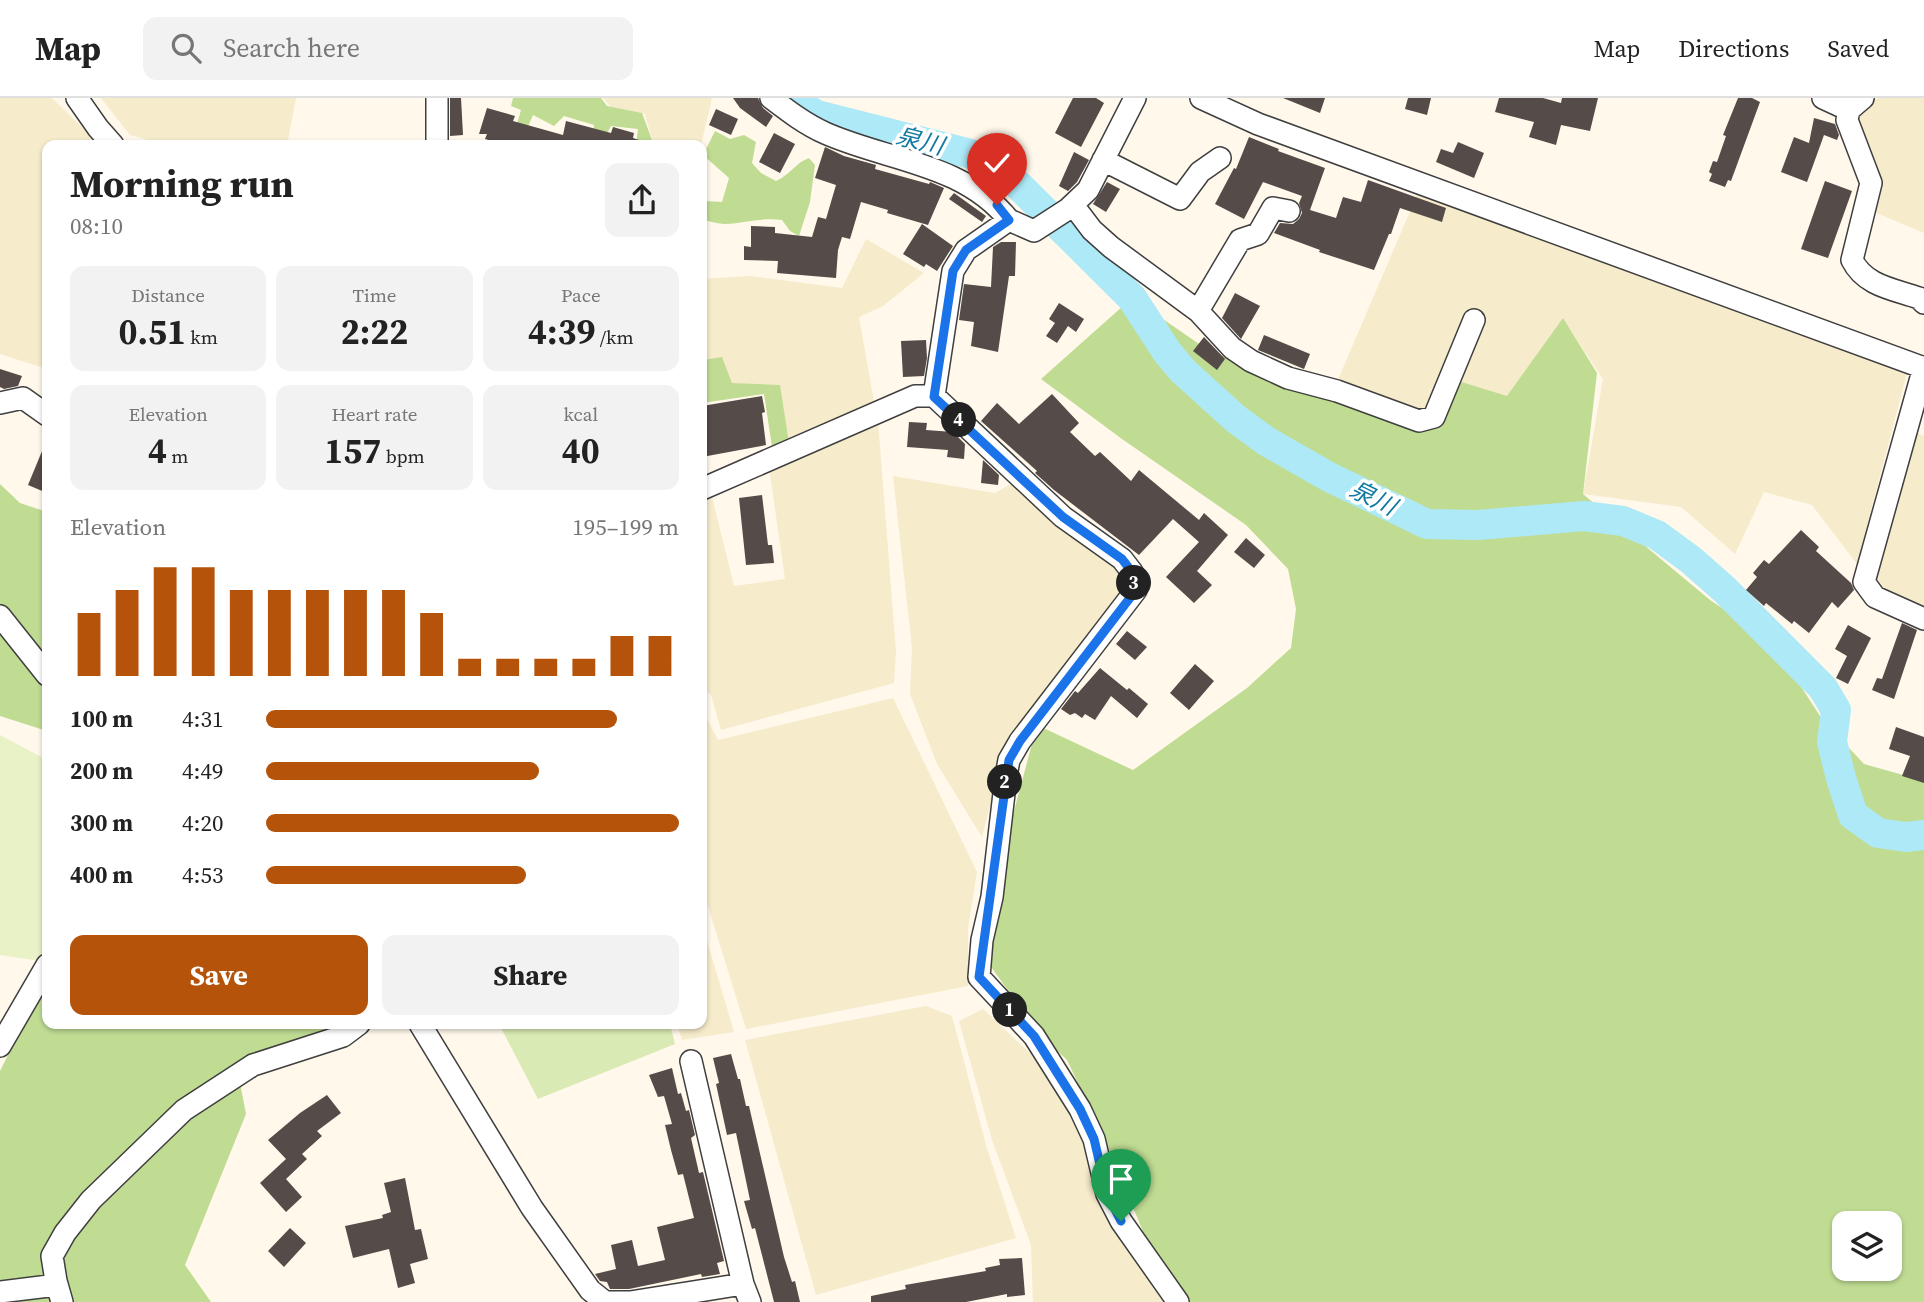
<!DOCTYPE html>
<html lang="en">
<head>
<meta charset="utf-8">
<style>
	:root { --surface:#fff; --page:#f2f2f2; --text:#222; --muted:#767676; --line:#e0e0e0; --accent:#b45309 }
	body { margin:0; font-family:"Source Serif 4","Noto Sans JP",serif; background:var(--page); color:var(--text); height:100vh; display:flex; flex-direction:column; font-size:26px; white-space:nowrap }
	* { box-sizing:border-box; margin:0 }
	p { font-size:23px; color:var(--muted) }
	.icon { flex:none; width:38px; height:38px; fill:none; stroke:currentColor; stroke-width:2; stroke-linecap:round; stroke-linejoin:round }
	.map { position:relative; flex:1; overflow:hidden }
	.sheet { position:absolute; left:42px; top:42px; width:665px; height:889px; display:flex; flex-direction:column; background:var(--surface); border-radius:14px; box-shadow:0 2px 5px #0004 }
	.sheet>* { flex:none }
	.controls { position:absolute; left:1832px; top:1113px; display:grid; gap:14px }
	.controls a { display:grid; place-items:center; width:70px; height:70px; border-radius:14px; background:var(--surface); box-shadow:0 2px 5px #0004; font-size:35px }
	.pin { position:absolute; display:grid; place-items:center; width:60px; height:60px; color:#fff; margin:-72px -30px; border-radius:50% 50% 50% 0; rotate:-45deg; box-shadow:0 0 7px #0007 }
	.pin .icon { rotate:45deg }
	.km { position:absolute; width:35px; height:35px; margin:-18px; border-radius:50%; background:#222; color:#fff; font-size:19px; line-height:35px; text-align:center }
	.round { display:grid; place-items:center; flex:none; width:74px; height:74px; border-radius:14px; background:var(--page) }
	.overview { display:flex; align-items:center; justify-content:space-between; height:119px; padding:0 28px }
	h1 { font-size:38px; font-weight:700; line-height:52px }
	.figures { display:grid; grid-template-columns:repeat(3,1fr); gap:10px; height:119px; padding:7px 28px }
	.figures div { display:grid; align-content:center; border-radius:14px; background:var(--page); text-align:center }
	.figures b { font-size:35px; font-weight:700 }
	.figures small { font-size:19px; font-weight:400 }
	.figures p { font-size:19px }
	.chart { height:196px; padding:14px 28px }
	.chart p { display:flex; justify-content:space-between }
	.chart svg { width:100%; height:126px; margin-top:7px; stroke:var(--accent); stroke-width:6 }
	.cta { display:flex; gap:14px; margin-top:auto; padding:14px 28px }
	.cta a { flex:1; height:80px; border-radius:14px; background:var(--accent); color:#fff; font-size:28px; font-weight:700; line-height:80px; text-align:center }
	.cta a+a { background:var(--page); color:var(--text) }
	ul { padding:0 28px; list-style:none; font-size:23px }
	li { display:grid; grid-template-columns:112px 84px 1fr; align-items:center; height:52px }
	li i { height:18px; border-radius:9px; background:var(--accent) }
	header { display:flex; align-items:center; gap:42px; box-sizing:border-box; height:98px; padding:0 35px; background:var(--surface); border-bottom:2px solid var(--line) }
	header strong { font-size:33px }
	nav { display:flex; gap:38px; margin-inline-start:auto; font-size:24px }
	.search { width:490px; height:63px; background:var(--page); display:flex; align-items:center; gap:18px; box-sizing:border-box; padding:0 24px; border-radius:14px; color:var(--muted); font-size:26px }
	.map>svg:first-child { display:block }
	.farmland { fill:#f6ebcb }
	.green { fill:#d9eab4 }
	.forest { fill:#c0dc93; fill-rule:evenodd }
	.pitch { fill:#e9f1c6 }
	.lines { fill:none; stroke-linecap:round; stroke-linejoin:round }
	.river { stroke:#aee9f8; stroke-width:30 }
	.building { fill:#554b48 }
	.minor-casing { stroke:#3f3f3f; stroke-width:24 }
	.minor { stroke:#fff; stroke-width:21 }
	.route-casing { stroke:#fff; stroke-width:14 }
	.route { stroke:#1a73e8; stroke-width:9 }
	.labels { text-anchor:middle; stroke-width:7; stroke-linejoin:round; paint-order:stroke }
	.water-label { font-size:24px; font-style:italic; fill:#127aa2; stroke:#fff }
</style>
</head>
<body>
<header>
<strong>Map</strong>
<div class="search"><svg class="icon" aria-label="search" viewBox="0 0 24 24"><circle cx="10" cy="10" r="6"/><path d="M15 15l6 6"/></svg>Search here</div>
<nav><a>Map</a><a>Directions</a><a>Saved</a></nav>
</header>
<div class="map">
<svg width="1924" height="1204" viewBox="0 0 1924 1204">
	<rect width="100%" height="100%" fill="#fff8eb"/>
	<!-- farmland -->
	<path class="farmland" d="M0,0H52L100,47H47V271L0,256Z
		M101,0H296L287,47H167L130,37Z
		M603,0H712L701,47H651L652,41L645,16L611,9Z
		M1877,0H1924V135L1860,108L1852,22Z
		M1417,97L1594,153L1907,275L1857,466L1812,407L1764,394L1735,456L1681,409L1583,396L1603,281L1563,221L1507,299L1455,282L1419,321L1337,284Z
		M866,141L924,175L883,208L859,219L874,304L789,345L776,288L732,285L722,260L702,261V181L750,178L842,190Z
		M878,323L896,554L894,585L721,632L711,597L702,590V403L712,399L734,488L785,481L769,369Z
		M1912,333L1924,338V515L1869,484Z
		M893,378L995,395L1016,383L1116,466L1126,481L1120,500L1001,665L982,739L937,666L910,596L912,550Z
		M893,600L977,774L968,830V888L746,931L702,789V611L718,642Z
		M702,826L734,934L682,942L677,926H702Z
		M926,908L952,918L986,1047L1016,1140L816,1197L745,942Z
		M983,911L1066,989L1099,1100L1163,1204H1033L1031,1147L992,1042L959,923Z"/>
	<!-- green -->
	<path class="green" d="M499,926H670L675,946L538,1001Z"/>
	<!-- forest -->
	<path class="forest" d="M513,0H601L607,8L642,15L652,42L651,47H636L638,31L611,28L601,47H592L594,27L564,18L554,28L533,17L520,47H511L521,12L511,8Z
		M715,33L730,41L744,37L756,44L752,65L761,75L776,83C790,77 795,65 809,60L815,67L810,104L799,138L790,133L782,122C761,119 746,125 725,126C718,126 710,123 702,122L706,103L722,104L729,80L703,57Z
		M1132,200L1208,252L1319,296L1433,328L1455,282L1507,298L1563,220L1597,275L1583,396L1710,502L1772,544L1822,621L1864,666L1914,680H1924V1204H1183L1149,1148L1109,1051L1067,962L1038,934L986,862L1002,758L1037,627L1133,672L1247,590L1291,550L1296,511L1288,471L1246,427L1122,341L1041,281ZM1844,1125H1890V1171H1844Z
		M722,259L732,285L780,287L789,345L772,349L764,296L702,305V262Z
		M0,386L20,405L47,414V633L0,618Z
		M47,890V926H346L335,933L236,964L246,1016L185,1167L211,1204H0V973L26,921Z"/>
	<!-- pitch -->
	<path class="pitch" d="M0,637L47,662V849L41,863L0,857Z"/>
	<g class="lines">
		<!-- river -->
		<path class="river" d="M786,0L817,17L971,56L1013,82L1132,200L1167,254L1183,273L1236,321L1266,343L1329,379L1427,426L1478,427L1584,418L1623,423L1657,437L1691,462L1724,491L1823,590L1836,612L1832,644L1841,680L1853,717L1878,735L1906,739L1924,737"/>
	</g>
	<!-- building -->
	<path class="building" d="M450,0H461L463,37L450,38Z
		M733,0H758L763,10L773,18L766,29L740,10Z
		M1073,0H1096L1104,5L1081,49L1055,35Z
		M1283,0H1325L1320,15Z
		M1408,0H1431L1427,17L1405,11Z
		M1499,0H1543L1561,5L1562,0H1598L1590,33L1561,27L1556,47L1529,39L1534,24L1495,14Z
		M1738,0H1752L1760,4L1731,83L1728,82L1725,89L1709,83L1712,76L1709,74L1713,63L1717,64L1726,38L1723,37Z
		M487,10L515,18L513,23L563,37L566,23L611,35L613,29L634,35L633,40L642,43V47H506L485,41L487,36H479Z
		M716,11L738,21L731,37L709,27Z
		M1814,20L1835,26L1839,37L1837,42L1824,37L1807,84L1781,74L1794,39L1809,45Z
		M774,35L795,46L780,75L759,64Z
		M1249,39L1279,51L1278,53L1325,70L1310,112L1336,120L1343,99L1361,104L1368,82L1446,110L1442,124L1400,110L1391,136H1389L1374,172L1319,154L1320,152L1274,135L1280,125L1293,126L1299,121L1302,115L1299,105L1302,98L1263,84L1244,121L1215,106L1234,70L1236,71Z
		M1458,44L1484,55L1474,80L1436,64L1441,51L1453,55Z
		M825,49L844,58L876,67L875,71L929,86L930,84L944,90L928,127L887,115L888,112L861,104L850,141L842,139L838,152L836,180L777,175L778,163L744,162V148L751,149V128L775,129V135L812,139L818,119L826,121L836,87L815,80Z
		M1074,54L1089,62L1077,84L1068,93L1059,88Z
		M1825,83L1852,93L1828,160L1801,151Z
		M1107,84L1120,91L1106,114L1093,106Z
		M954,95L986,118L982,124L949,101Z
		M922,126L953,148L937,173L926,166L924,169L903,156Z
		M1001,144H1016L1015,178H1009L998,254L971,248L974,224L959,222L964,186L991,189L993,149Z
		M1235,195L1260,208L1241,241L1222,220Z
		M1059,205L1084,221L1076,234L1068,228L1057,245L1046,238L1055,225L1049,221Z
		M1264,237L1310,256L1304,271L1258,252Z
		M1204,239L1225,261L1217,272L1193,253Z
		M926,242L927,260L924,278L903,279L901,243Z
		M0,271L22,278L18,288L4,291L0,289Z
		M1052,296L1079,325L1070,334L1095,358L1100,354L1131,383L1139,372L1199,422L1204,415L1228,437L1197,473L1212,487L1194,505L1166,479L1199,444L1173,421L1139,457L1054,392L1035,375L1037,373L981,323L997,305L1019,326Z
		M762,298L765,314L762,315L766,347L702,359V308Z
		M909,324L927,325L926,332L953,334L965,346L964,361L947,359L948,352L907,349Z
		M47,341V395L28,387Z
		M983,362L999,377L998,387L981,385Z
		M762,397L768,447H772L774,465L746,467L739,400Z
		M1801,432L1819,449L1816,453L1851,485L1854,492L1838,510L1832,504L1809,535L1794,523L1792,526L1766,505L1764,508L1746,492L1757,479L1753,475L1764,462L1769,466Z
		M1246,440L1265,457L1254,470L1234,454Z
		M1902,525L1917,532L1894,601L1872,592L1877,580L1882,581Z
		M1848,527L1871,540L1848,586L1836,580L1847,558L1835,551Z
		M1127,533L1147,549L1135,562L1116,546Z
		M1195,566L1214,583L1189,612L1170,595Z
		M1100,570L1127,592L1129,590L1148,606L1137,620L1111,598L1095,622L1085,616L1082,620L1075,615L1070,617L1061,611L1075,593L1078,595Z
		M1896,629L1924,639V685L1902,678L1910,658L1889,651Z
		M731,956L738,981H740L746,1008H749L784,1159L792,1184L795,1183L800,1204H774L755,1130L752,1131L744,1103L750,1102L736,1035L727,1037L716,986L719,985L713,960Z
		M672,970L678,996L681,995L686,1013L689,1012L695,1037L691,1040L699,1075L703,1074L724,1163L717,1165L720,1176L702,1179L701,1176L629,1191H610L607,1184L600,1183L595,1176L616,1171L611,1147L632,1142L638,1168L665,1162L657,1129L694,1120L683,1076L678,1077L671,1052L665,1027L672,1026L664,998L658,999L649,977Z
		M327,997L341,1015L317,1033L322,1038L302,1056L307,1061L286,1081L302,1099L286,1114L260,1085L286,1061L268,1042L300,1015Z
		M405,1080L415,1132L421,1131L428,1161L410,1166L415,1185L398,1190L389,1151L353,1160L345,1128L383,1120L382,1117L391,1114L384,1085Z
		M290,1130L306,1145L284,1169L268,1153Z
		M1022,1160L1025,1197L1007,1199V1196L966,1204H871V1198L906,1191L905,1187L986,1173L985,1170L1000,1167L999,1161Z"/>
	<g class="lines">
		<defs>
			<path id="minor" d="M77,0L98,30L113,47
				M771,0C788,13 805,26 825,35C888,63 963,65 1009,122
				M1135,0L1088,92L1068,111L1034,133L1009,122L966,152L953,173L934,298L1063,419L1122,461L1132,474L1136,492L1020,643L1009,662L1006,678L992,799L982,842L979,879L1034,938L1080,1011L1094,1041L1107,1096L1121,1123L1178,1204
				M1201,0L1258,26L1924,270
				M1823,0L1849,12
				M1863,0L1849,12L1847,22L1871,85L1852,162C1865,188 1893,191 1919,200L1924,205
				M437,47V0
				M1103,62L1180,101L1200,74L1220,60
				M1073,107L1092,132L1111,149L1198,213
				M1289,113L1273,110L1258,136L1240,142L1198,213L1232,250L1251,263L1288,280L1337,293L1419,323L1434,319L1474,222
				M1924,269L1864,484L1875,499L1924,521
				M0,305L23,300L47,317
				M702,391L915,298H934
				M0,518L47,577
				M420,926L532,1110L590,1192L605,1204H630L743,1186
				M0,948L47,867
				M691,963L743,1186L750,1204
				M0,1194L57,1187
				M62,1204L56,1183L52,1158L65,1135L91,1102L184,1012L253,967L343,938L359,926"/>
		</defs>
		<!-- minor casing -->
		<use href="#minor" class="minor-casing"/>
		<!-- minor -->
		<use href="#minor" class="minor"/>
	</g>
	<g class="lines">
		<defs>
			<path id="route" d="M997,107L1009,122L966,152L953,173L934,299L1063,419L1122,461L1132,474L1136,492L1020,643L1009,662L979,879L1034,938L1080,1011L1094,1041L1107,1096L1121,1123"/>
		</defs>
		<!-- route casing -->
		<use href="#route" class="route-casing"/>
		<!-- route -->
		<use href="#route" class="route"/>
	</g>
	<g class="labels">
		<!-- water labels -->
		<g class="water-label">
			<text transform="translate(920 43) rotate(14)" y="8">泉川</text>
			<text transform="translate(1373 400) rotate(26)" y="8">泉川</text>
		</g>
	</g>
</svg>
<div class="controls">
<a><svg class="icon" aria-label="layers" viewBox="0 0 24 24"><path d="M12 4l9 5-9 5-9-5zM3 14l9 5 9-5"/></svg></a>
</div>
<div class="pin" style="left:1121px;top:1123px;background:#1e9e55"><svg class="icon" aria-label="arrive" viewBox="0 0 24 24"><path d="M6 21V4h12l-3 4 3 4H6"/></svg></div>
<div class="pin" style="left:997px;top:107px;background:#d93025"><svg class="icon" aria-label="check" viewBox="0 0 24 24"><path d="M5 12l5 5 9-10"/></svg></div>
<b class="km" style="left:1010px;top:912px">1</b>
<b class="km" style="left:1005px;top:684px">2</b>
<b class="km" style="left:1134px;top:485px">3</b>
<b class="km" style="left:959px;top:322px">4</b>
<section class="sheet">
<div class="overview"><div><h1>Morning run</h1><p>08:10</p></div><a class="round"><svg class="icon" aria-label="share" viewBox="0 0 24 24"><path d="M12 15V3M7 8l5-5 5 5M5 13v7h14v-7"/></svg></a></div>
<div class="figures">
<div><p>Distance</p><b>0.51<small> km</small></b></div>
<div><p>Time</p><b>2:22</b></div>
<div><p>Pace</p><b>4:39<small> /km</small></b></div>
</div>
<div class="figures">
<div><p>Elevation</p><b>4<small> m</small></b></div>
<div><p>Heart rate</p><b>157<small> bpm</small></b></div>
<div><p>kcal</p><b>40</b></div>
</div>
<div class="chart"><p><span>Elevation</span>195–199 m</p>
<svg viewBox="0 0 160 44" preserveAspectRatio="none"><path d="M5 44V22M15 44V14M25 44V6M35 44V6M45 44V14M55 44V14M65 44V14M75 44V14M85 44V14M95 44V22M105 44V38M115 44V38M125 44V38M135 44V38M145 44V30M155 44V30"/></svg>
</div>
<ul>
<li><b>100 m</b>4:31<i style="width:85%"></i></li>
<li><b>200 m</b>4:49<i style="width:66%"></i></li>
<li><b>300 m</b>4:20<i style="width:100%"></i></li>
<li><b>400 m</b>4:53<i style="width:63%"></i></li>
</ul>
<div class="cta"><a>Save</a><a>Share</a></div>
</section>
</div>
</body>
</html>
